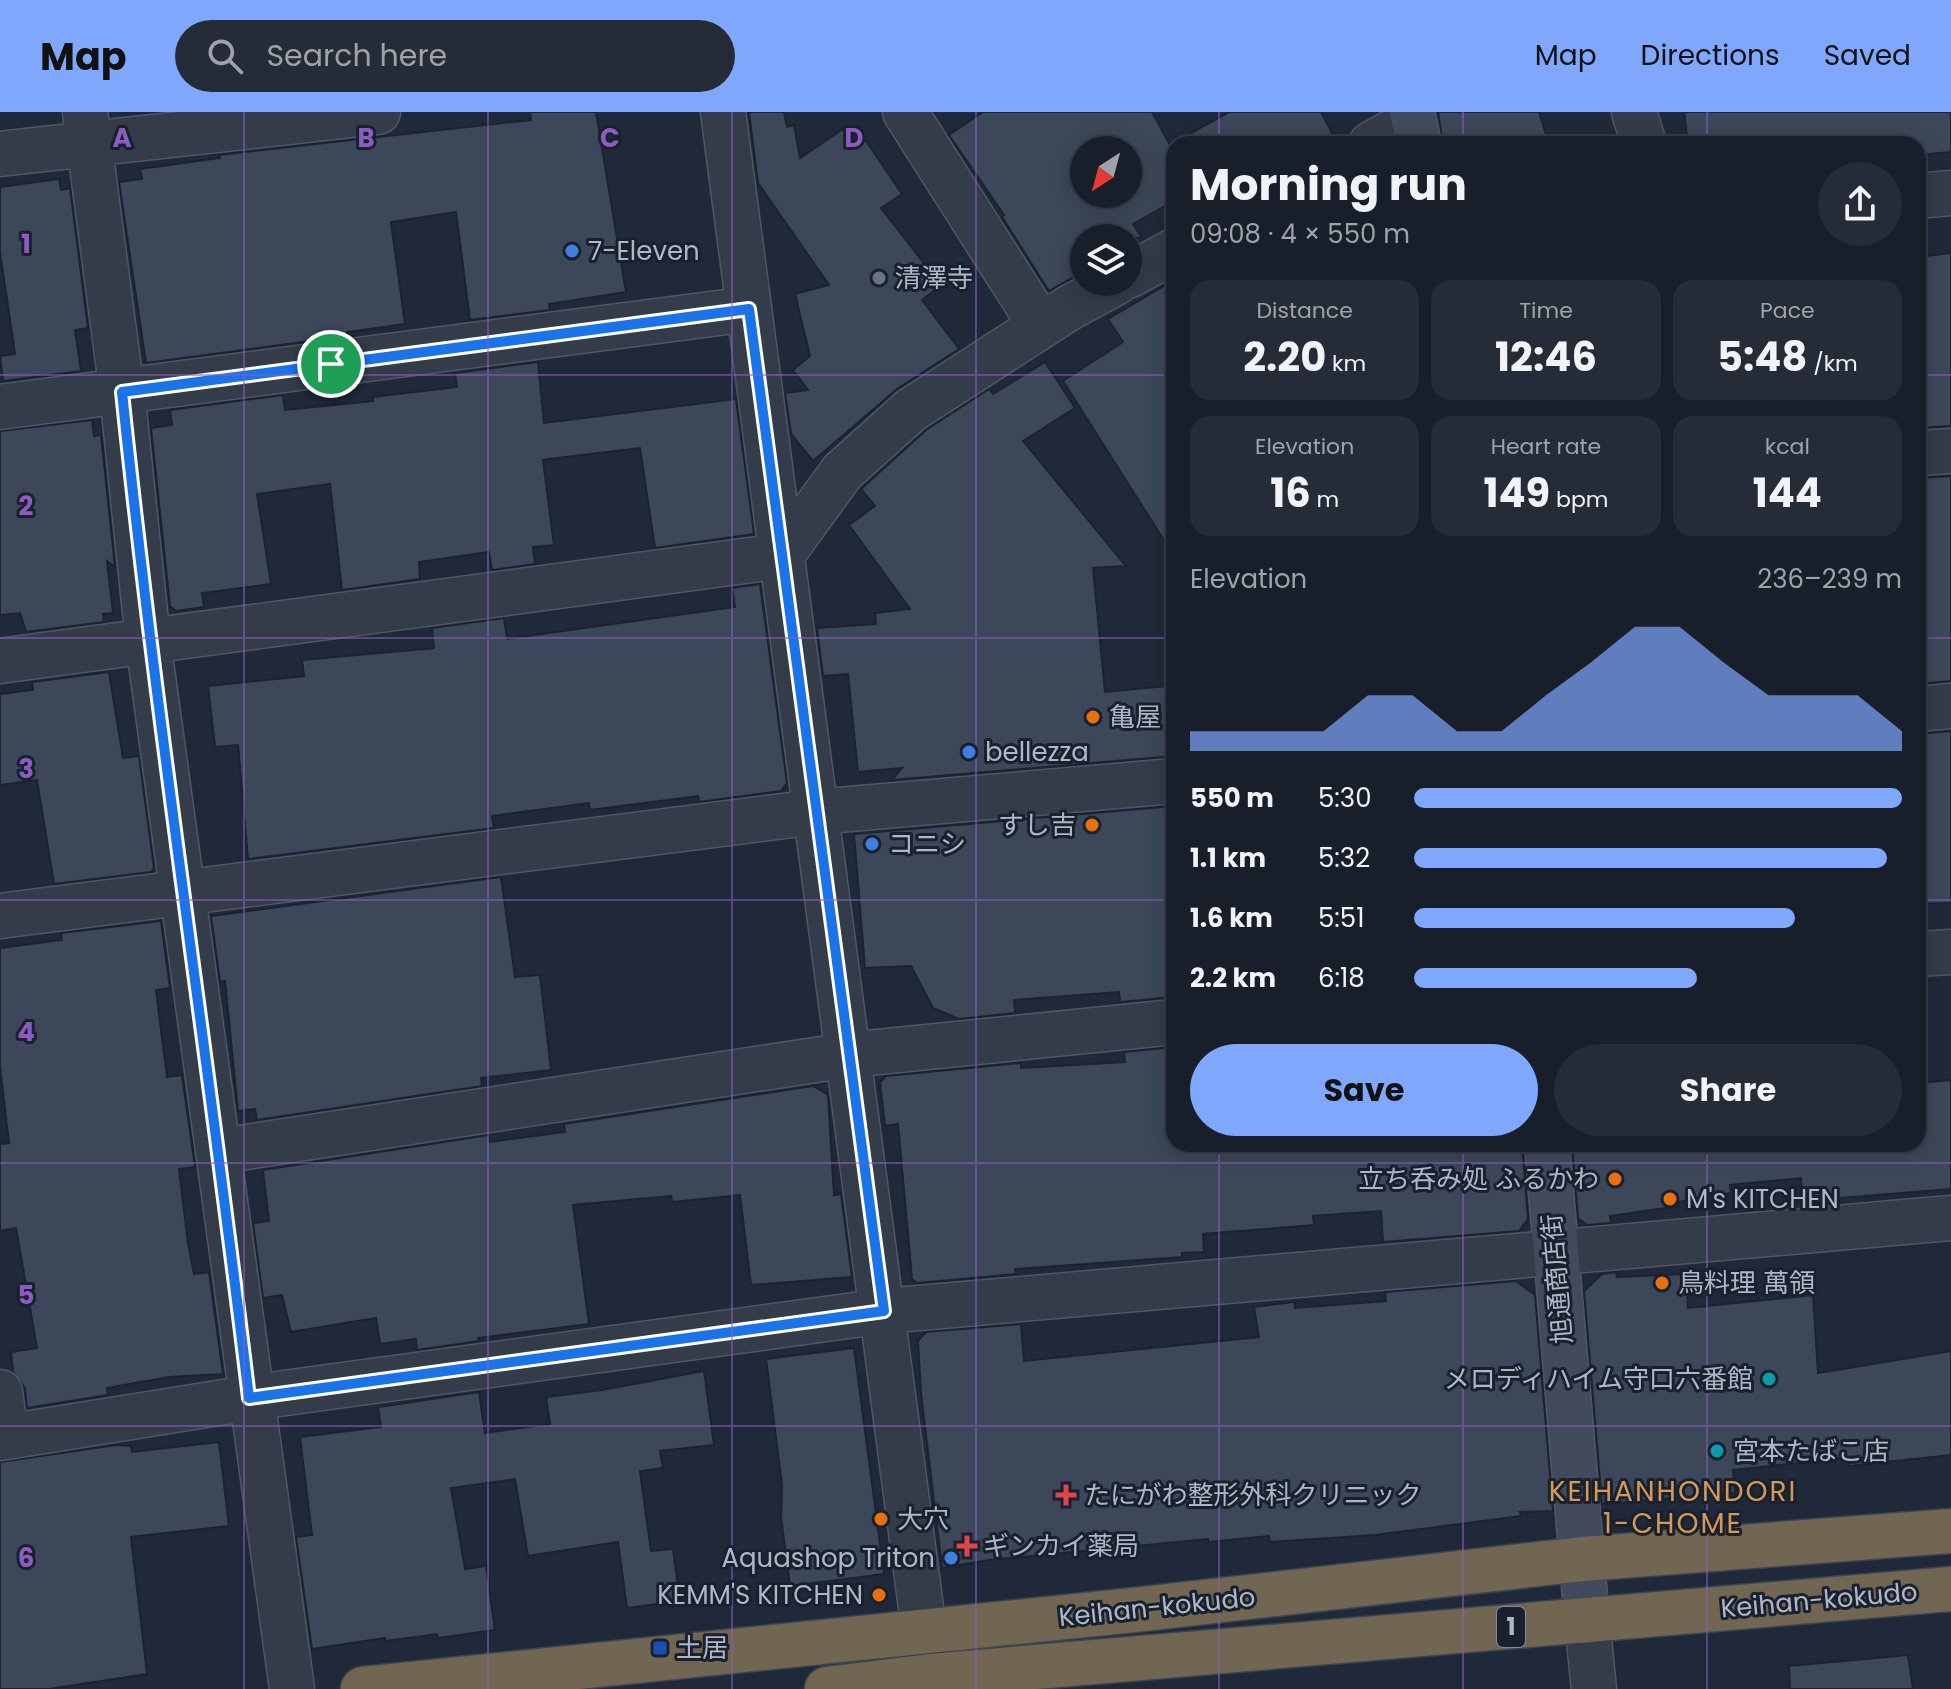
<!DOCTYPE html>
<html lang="en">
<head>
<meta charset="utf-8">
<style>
	:root { --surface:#181f2b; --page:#252c37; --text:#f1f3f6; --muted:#9fa2a9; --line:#363d47; --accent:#7fa7fb }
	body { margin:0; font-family:Poppins,"Noto Sans JP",sans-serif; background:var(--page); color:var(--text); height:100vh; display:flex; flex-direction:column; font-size:30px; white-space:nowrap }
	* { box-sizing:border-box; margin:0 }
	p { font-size:26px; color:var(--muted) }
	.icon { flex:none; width:44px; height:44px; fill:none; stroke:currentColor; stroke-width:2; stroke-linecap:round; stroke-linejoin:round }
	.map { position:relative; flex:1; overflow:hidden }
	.panel { position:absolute; left:1166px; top:24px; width:760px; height:1016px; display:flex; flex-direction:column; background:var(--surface); border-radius:24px; box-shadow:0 4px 20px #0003,0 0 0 2px var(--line) }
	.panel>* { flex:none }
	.needle { width:52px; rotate:216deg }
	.fabs { position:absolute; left:1070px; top:24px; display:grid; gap:16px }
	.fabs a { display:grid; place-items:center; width:72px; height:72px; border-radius:50%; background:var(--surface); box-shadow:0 4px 20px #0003,0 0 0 2px var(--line); font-size:40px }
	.pin { position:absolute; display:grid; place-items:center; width:68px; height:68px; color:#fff; margin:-34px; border:4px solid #fff; border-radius:50%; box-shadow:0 2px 8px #0007 }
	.round { display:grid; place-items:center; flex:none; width:84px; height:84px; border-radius:42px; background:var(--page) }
	.headline { display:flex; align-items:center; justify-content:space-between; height:136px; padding:0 24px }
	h1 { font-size:44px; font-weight:700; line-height:60px }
	.stats { display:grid; grid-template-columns:repeat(3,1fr); gap:12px; height:136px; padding:8px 24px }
	.stats div { display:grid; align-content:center; border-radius:20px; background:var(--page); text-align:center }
	.stats b { font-size:40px; font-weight:700 }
	.stats small { font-size:22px; font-weight:400 }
	.stats p { font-size:22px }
	.chart { height:224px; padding:16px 24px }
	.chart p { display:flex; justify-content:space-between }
	.chart svg { width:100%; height:144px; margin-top:8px; fill:var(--accent); opacity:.7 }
	.primary-button { display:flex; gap:16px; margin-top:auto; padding:16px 24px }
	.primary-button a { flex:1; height:92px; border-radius:48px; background:var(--accent); color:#111; font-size:32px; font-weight:700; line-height:92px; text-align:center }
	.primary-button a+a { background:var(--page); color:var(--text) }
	ul { padding:0 24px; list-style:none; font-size:26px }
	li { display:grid; grid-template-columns:128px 96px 1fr; align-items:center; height:60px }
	li i { height:20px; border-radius:10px; background:var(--accent) }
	header { display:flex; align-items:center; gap:48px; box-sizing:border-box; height:112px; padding:0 40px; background:var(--accent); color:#111 }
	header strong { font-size:38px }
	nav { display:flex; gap:44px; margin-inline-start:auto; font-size:28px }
	.search { width:560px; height:72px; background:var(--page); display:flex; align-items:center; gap:20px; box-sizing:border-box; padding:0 28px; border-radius:44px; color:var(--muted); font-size:30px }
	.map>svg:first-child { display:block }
	.building { fill:#3c4759; stroke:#1b2330; stroke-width:2; fill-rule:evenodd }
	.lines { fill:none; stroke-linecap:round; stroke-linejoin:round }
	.street-casing { stroke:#4f5664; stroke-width:47 }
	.secondary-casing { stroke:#4f5664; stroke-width:47 }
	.highway-casing { stroke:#3c4351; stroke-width:47 }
	.street { stroke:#343c4a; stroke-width:44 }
	.secondary { stroke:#424a5d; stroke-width:44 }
	.highway { stroke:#706651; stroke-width:44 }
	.route-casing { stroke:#fff; stroke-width:16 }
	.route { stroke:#1a73e8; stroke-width:10 }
	.grid { fill:none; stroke:#8d5cc1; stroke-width:2; stroke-opacity:0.55 }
	.shop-dot { fill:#3f7fe0; stroke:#1a212e; stroke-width:3 }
	.worship-dot { fill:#6b7280; stroke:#1a212e; stroke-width:3 }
	.food-dot { fill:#e8710a; stroke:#1a212e; stroke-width:3 }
	.culture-dot { fill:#0f9aa8; stroke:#1a212e; stroke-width:3 }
	.health-dot { fill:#e0444e; stroke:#1a212e; stroke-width:3 }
	.transit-dot { fill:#1a4fb4; stroke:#1a212e; stroke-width:3 }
	.labels { text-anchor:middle; stroke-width:6; stroke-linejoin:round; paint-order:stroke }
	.shield { fill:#1a212e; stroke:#828998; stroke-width:2 }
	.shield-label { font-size:24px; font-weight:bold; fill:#afb6c6 }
	.poi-label { font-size:26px; fill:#afb6c6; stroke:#1a212e; text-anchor:start }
	.street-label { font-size:26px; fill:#afb6c6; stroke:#1a212e }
	.neighbourhood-label { font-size:28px; letter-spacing:2px; fill:#d69859; stroke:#1a212e }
	.grid-label { font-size:26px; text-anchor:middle; font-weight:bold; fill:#8d5cc1; stroke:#1a212e; stroke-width:6; stroke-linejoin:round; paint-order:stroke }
</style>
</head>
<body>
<header>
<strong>Map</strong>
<div class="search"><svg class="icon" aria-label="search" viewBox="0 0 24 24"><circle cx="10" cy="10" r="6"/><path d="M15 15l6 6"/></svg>Search here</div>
<nav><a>Map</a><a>Directions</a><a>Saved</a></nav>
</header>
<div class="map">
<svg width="1951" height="1577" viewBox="0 0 1951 1577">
	<rect width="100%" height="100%" fill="#202939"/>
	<!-- building -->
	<path class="building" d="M530,0H596L626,180L549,192L550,198L470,208L456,100L391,110L405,212L347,220L348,224L146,251L119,70L142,67L140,57L220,46L219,43L531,8Z
		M749,0H784L787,15L794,13L800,46L843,17L852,30L862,23L902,82L881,96L941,173L922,188L959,237L897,277L813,349L791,322L785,281L808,278L793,258L810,244L795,182L829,173L758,71Z
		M983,0H1152L1174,40V89L1133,112L1142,126H1077L1084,137V159L1049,179L1002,105L1004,103L949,23ZM1084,38H1128V82H1084Z
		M1229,0H1321L1338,32H1171Z
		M1438,0H1539L1549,32H1443Z
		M1684,0H1951V40L1918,43V32H1688Z
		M59,67L61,78L70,76L88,216L75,218L81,259L3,269L0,244L15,242L0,140V75Z
		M1951,141V314L1918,316V145Z
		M1174,168V444L1063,269L1123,230L1108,207Z
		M538,250L544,311L736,287L754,422L655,436L640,336L549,347L543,348L554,433L533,435L535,452L492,458L489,440L419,450L420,467L342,478L330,372L300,376L257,382L271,472L202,481L204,495L176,499L170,494L151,316L172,313L170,298L283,283L285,298L373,289V285L457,275L455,261Z
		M1045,250L1075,296L1023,329L1126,454L1093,456L1105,580L1167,574L1174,644L892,668L902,656L858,660L848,562L823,564L817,516L876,512L875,501L910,497L849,413L875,394L861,377L926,318L989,277L993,282Z
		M92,308L94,324L101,323L115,455L107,449L113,501L103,502L104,510L26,520L20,501L0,503V319Z
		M1951,364V569L1918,572V366Z
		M760,472L787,671L781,679L699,690L698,684L590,698L589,691L492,704L494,716L248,747L238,633L215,635L208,574L304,564L302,548L434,536L432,516L504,506L507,527L735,495L732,476Z
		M109,560L123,646L139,644L154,756L151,760L54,772L37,668L0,673V582L33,578L32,570Z
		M1951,619V791L1918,792V622Z
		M1174,694V885L1120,890L1119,880L1014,888L1015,901L959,907L933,896L911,854L865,856L854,722Z
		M501,765L515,865L540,863L551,958L481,966L482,974L257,1008L255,997L238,999L225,869L220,870L211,804Z
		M161,809L170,876L156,878L167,965L182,963L195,1055L179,1057L188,1131L194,1162L209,1160L223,1262L169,1265L107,1276L108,1283L27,1296L25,1276L13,1260L11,1240L37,1236L16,1116L0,1119V1032L9,1031L0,954V836L62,828L61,821Z
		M1174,935V1032H1192V1039L1301,1032H1522L1528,1107L1519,1119L1383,1130L1381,1099L1313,1104L1314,1113L1203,1122L1204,1140L1182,1141V1145L1015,1157L1016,1162L917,1171L912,1167L898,1012L885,1014L880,970L886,964L1021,951V956L1125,950L1124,940Z
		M1951,968V1077L1803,1089L1801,1066L1730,1073L1731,1081L1678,1090L1679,1094L1610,1104L1611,1111L1587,1113L1578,1106L1572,1032H1918V971Z
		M813,974L828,983L834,1083L841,1082L852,1165L751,1173L740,1083L672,1090L671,1084L573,1093L589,1212L478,1226L479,1229L417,1238L416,1227L380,1232L376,1206L291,1220L282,1183L263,1186L253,1111L269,1109L263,1058L489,1023L490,1030L565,1020L564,1012Z
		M1616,1160L1617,1165L1686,1162L1688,1196L1813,1183L1818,1261L1951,1239V1343L1849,1354L1848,1346L1733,1358L1735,1381L1602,1392L1584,1179L1602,1162Z
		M1516,1169L1535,1183L1553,1399L1520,1400L1521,1404L1375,1423L1270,1430L1269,1424L1208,1430V1427L989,1448L942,1456L921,1281L918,1229L926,1220L1021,1212L1024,1249L1259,1225L1254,1195L1294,1190L1295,1196L1386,1189L1385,1180Z
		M854,1236L884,1462L790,1474L781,1405L782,1373L766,1247Z
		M704,1259L714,1333L660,1339L663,1356L640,1359L651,1439L673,1437L680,1489L627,1496L618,1430L528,1444L515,1367L451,1376L465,1457L486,1454L495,1518L438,1526L437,1522L385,1529V1526L312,1537L296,1425L312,1423L300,1325L381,1315L378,1295L479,1280L485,1321L550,1312L546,1285L602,1278Z
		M219,1330L229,1414L131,1425L147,1562L49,1577H0V1350L116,1333L131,1334L132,1340Z
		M1908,1543L1913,1577H1790L1789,1554Z"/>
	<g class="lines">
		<defs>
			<path id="street" d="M85,0L122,280L148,529L292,1577
				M723,0L929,1556
				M905,0L1041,214
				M1634,0L1644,32
				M1371,32L1413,9
				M0,42L378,0
				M1918,84L1951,81
				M1128,164L1174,139
				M0,295L749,197
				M1918,341L1951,339
				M0,549L781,444L842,360L911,298L1069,196L1117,170
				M1918,597L1951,594
				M0,804L815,700L1174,669
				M1918,842L1951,840
				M220,1039L848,943L1174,910
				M0,1280L6,1325
				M0,1326L249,1286L884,1199L1951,1106
				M1587,1509L1594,1577"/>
			<path id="secondary" d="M1412,0L1419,32
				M1547,1032L1587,1509"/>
			<path id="highway" d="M363,1577L1134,1498L1583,1447L1951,1419
				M827,1577L930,1564L1951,1477"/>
		</defs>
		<!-- street casing -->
		<use href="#street" class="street-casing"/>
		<!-- secondary casing -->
		<use href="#secondary" class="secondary-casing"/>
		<!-- highway casing -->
		<use href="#highway" class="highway-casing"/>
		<!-- street -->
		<use href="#street" class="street"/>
		<!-- secondary -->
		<use href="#secondary" class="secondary"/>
		<!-- highway -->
		<use href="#highway" class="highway"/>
	</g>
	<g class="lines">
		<defs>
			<path id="route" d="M749,197L884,1199L249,1286C209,950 157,616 122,280Z"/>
		</defs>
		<!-- route casing -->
		<use href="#route" class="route-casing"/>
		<!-- route -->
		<use href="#route" class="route"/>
	</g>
	<!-- grid -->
	<path class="grid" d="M244,0V1577M488,0V1577M732,0V1577M976,0V1577M1219,0V32M1463,0V32M1707,0V32M0,263H1174M1918,263H1951M0,526H1174M1918,526H1951M0,788H1174M1918,788H1951M1219,1032V1577M1463,1032V1577M1707,1032V1577M0,1051H1951M0,1314H1951"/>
	<!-- markers -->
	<g class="shop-dot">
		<circle cx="572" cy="139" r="8"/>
		<circle cx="969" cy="640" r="8"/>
		<circle cx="872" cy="732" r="8"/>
		<circle cx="951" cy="1446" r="8"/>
	</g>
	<circle class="worship-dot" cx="879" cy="166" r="8"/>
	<g class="food-dot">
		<circle cx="1093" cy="605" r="8"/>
		<circle cx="1092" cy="713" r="8"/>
		<circle cx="1615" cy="1067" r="8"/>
		<circle cx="1670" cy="1087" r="8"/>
		<circle cx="1662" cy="1171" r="8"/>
		<circle cx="881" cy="1407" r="8"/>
		<circle cx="879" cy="1483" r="8"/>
	</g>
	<g class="culture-dot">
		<circle cx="1769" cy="1267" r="8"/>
		<circle cx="1717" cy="1339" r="8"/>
	</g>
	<g class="health-dot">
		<path d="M1062 1371h8v8h8v8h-8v8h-8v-8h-8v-8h8z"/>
		<path d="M963 1422h8v8h8v8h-8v8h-8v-8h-8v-8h8z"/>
	</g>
	<rect class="transit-dot" x="652" y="1528" width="16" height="16" rx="4"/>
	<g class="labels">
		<!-- shield labels -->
		<rect class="shield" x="1497" y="1495" width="28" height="40" rx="6"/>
		<g class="shield-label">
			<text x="1511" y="1523">1</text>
		</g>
		<!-- poi labels -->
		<g class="poi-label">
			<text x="588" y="148">7-Eleven</text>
			<text x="895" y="175">清澤寺</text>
			<text x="1109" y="614">亀屋</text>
			<text x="985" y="649">bellezza</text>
			<text x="1076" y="722" text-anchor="end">すし吉</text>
			<text x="888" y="741">コニシ</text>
			<text x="1599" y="1076" text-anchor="end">立ち呑み処 ふるかわ</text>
			<text x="1686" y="1096">M's KITCHEN</text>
			<text x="1678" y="1180">鳥料理 萬領</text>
			<text x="1753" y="1276" text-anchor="end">メロディハイム守口六番館</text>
			<text x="1733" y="1348">宮本たばこ店</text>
			<text x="1084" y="1392">たにがわ整形外科クリニック</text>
			<text x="897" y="1416">大穴</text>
			<text x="983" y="1443">ギンカイ薬局</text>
			<text x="935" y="1455" text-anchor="end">Aquashop Triton</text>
			<text x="863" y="1492" text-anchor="end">KEMM'S KITCHEN</text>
			<text x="676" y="1545">土居</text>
		</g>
		<!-- street labels -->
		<g class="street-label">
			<text transform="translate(1557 1167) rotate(-95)" y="9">旭通商店街</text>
			<text transform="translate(1819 1488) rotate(-5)" y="9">Keihan-kokudo</text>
			<text transform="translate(1157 1495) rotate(-6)" y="9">Keihan-kokudo</text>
		</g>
		<!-- neighbourhood labels -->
		<g class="neighbourhood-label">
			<text x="1673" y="1389">KEIHANHONDORI<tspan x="1673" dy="32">1-CHOME</tspan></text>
		</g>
	</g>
	<g class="grid-label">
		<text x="122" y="35">A</text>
		<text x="366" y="35">B</text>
		<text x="610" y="35">C</text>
		<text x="854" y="35">D</text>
		<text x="26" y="141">1</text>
		<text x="26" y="403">2</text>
		<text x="26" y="666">3</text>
		<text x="26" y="929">4</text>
		<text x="26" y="1192">5</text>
		<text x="26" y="1455">6</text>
	</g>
</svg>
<div class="fabs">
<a><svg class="needle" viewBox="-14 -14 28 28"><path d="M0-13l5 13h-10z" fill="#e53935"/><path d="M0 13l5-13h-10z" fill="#9fa2a9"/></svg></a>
<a><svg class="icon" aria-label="layers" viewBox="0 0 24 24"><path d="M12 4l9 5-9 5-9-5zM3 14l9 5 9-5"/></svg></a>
</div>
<div class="pin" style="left:331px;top:252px;background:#1e9e55"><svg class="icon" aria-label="arrive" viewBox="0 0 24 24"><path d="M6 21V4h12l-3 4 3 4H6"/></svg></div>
<section class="panel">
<div class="headline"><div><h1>Morning run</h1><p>09:08 · 4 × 550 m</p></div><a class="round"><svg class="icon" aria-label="share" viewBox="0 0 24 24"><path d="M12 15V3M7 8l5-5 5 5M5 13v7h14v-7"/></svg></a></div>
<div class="stats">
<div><p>Distance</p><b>2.20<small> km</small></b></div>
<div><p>Time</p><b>12:46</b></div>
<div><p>Pace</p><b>5:48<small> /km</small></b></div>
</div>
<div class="stats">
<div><p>Elevation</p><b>16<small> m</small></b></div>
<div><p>Heart rate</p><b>149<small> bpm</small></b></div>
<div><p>kcal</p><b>144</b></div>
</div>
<div class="chart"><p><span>Elevation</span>236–239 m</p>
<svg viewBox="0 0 160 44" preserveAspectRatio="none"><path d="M0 44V38L10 38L20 38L30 38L40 27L50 27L60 38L70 38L80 27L90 17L100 6L110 6L120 17L130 27L140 27L150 27L160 38V44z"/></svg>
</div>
<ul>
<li><b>550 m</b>5:30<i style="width:100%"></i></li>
<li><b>1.1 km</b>5:32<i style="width:97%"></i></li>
<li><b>1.6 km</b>5:51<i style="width:78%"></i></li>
<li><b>2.2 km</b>6:18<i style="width:58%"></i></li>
</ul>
<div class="primary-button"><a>Save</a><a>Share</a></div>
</section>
</div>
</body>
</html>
